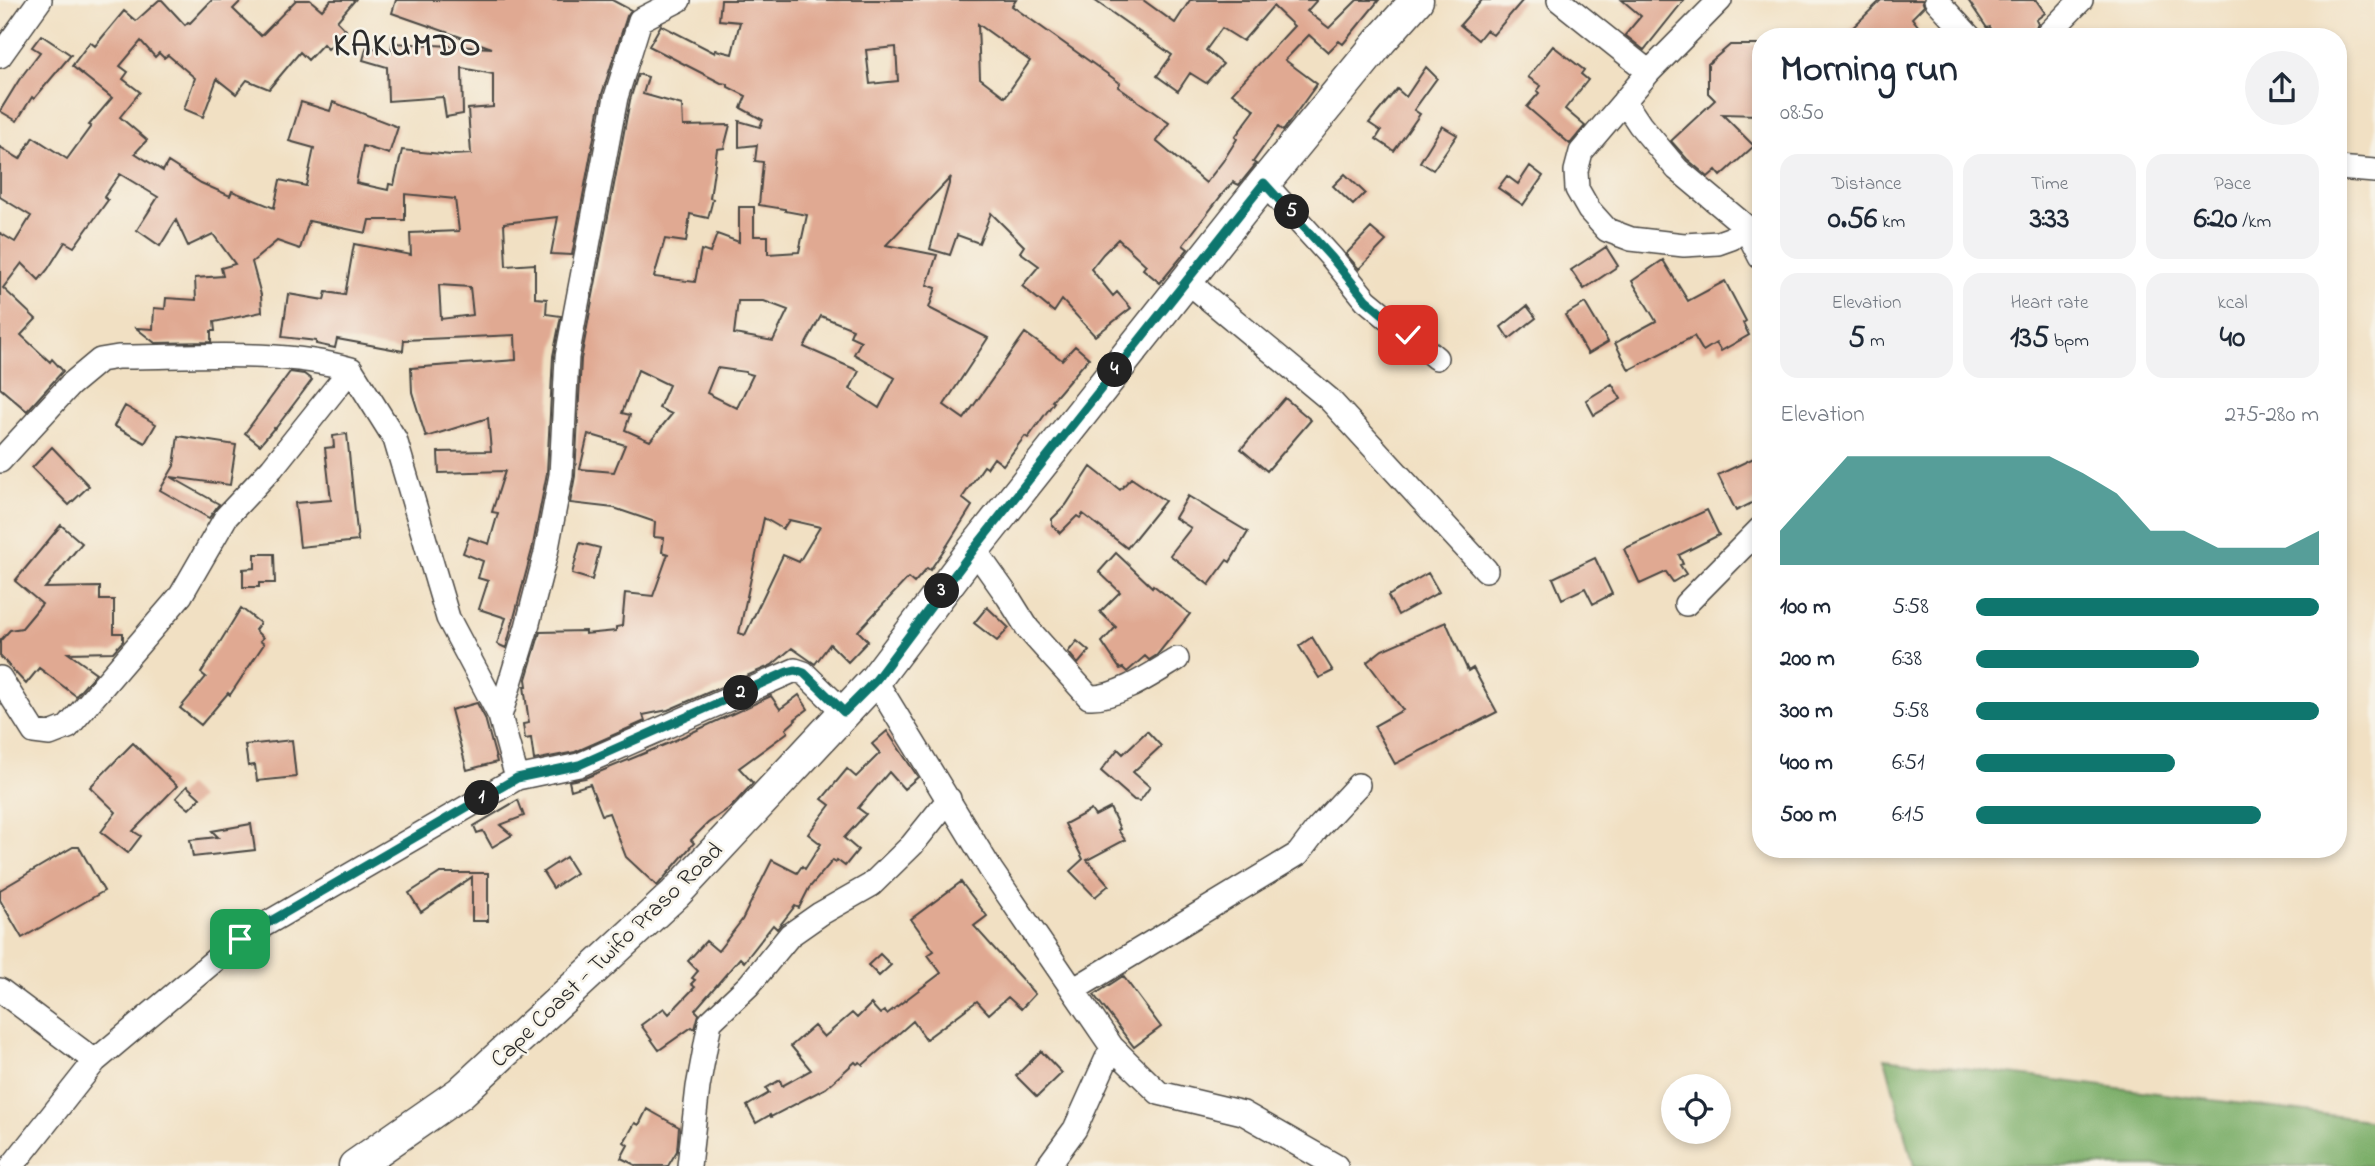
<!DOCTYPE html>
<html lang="en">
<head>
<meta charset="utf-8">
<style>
	:root { --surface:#fff; --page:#f2f2f3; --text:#1f2937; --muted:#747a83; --accent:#0f766e }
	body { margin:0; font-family:"Indie Flower",sans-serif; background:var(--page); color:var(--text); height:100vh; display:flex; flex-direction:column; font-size:26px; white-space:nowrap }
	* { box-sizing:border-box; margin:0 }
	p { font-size:23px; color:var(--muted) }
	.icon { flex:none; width:38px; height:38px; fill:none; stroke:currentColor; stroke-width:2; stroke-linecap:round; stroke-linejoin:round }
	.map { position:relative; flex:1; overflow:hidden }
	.drawer { position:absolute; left:1752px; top:28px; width:595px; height:830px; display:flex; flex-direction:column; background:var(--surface); border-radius:28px; box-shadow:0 4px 10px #0003 }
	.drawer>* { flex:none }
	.controls { position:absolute; left:1661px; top:1074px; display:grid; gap:14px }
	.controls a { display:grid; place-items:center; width:70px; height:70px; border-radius:50%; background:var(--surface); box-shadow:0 4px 10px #0003; font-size:35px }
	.pin { position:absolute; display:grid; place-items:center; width:60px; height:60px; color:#fff; margin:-30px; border-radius:14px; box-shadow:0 4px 10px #0006 }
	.km { position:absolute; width:35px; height:35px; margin:-18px; border-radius:50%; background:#222; color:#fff; font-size:19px; line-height:35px; text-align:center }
	.round { display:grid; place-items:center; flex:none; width:74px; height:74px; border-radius:37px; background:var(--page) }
	.head { display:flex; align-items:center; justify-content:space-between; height:119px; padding:0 28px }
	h1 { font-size:38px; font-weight:700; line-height:52px }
	.stats { display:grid; grid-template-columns:repeat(3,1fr); gap:10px; height:119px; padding:7px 28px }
	.stats div { display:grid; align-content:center; border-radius:18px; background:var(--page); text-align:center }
	.stats b { font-size:30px; font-weight:700 }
	.stats small { font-size:19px; font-weight:400 }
	.stats p { font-size:19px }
	.chart { height:196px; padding:14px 28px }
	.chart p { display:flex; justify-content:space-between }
	.chart svg { width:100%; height:126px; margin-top:7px; fill:var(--accent); opacity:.7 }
	ul { padding:0 28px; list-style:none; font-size:23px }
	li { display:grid; grid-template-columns:112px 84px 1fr; align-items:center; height:52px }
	li i { height:18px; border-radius:9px; background:var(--accent) }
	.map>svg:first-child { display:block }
	.forest { fill:#7bae69; stroke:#536c4a; stroke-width:2 }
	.building { fill:#e0a992; fill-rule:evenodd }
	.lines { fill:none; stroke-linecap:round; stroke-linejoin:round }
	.minor-casing { stroke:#494642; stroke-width:26 }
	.secondary-casing { stroke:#494642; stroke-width:35 }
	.minor { stroke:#fff; stroke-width:23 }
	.secondary { stroke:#fff; stroke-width:32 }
	.route-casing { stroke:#fff; stroke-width:14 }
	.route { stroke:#0f766e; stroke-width:9 }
	.labels { text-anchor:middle; stroke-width:5; stroke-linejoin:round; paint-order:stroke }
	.street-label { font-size:24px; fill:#2b2b2b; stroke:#f7f3e8 }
	.district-label { font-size:32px; font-weight:bold; letter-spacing:2px; fill:#2b2b2b; stroke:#f7f3e8 }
</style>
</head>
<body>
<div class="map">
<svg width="2375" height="1166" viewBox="0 0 2375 1166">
	<rect width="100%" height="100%" fill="#f7f3e8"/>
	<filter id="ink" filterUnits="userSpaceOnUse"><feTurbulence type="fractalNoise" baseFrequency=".0143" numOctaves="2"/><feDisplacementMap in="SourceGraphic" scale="14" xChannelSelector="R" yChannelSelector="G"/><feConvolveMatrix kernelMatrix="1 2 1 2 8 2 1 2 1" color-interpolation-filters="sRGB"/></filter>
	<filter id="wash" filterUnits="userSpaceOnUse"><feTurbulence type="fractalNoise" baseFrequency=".00686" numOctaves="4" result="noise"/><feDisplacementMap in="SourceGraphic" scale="28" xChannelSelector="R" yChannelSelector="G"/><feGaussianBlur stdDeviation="1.57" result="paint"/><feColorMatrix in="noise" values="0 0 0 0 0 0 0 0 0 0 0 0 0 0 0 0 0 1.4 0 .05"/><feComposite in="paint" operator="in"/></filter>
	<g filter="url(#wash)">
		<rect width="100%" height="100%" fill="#f1e0c3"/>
		<!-- forest -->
		<path class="forest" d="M1885,1058L2375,1121V1166H1914Z"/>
		<g id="blocks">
			<!-- building -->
			<path class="building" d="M159,0H162L185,25L188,22L190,23L212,0H242L233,9L261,36L296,0H310L322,10L331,0H355L337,21L346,30L328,49L323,44L308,60L300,52L269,89L247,80L236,94L217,79L203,117L184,109L195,78L168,55L164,58L159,53L155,57L141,41L120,66L128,72L123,79L140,92L120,117L147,140L135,153L163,171L168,162L201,183L230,196L232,191L274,208L280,180L306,186L314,148L289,141L301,102L330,111L333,102L398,127L389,154L363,146L356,183L388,190L389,184L394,185L402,150L451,155L471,154L468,109L493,107V74L462,68L463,114L446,117L443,97L388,101L387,67L363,60L367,46L391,53L392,43L492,48L392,13L396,0H612L631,10L627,16L602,94L572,255L551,254L558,217L504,223L506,266L535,264V298L547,299L546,314L561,316L553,356L547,473L532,550L506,648L497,644L506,618L479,609L488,581L478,578L483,561L463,553L469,537L489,544L498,513L492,512L505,471L439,473L438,452L491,451L488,418L426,437L412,392L411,368L516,360L515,335L404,340L403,351L337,339L335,348L316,344V341L282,337L288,294L324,300L326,292L345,295L354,244L411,255L410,233L459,231L455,199L405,194V220H369L366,233L309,221L300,249L277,241L252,262L261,295L262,312L214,322L215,331H211V342L155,343L136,328L153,329L154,308L165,309L166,298L196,300L195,278L223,276L221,268L235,264L213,234L188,246L176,220L160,246L137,230L158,197L120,174L104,197L108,200L74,247L65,242L48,269L39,280L22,263L3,288L36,319L21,335L50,362L52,359L63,371L27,411L0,388V233L15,242L31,216L0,197V147L20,159L33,137L67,159L91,126L89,125L112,98L72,66L90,42L95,46L124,11L136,21ZM439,285L470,287L473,315L441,319Z
				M721,0H1016L1012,6L1120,83L1118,87L1169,123L1156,141L1206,183L1223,161L1237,139L1235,137L1255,110L1232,93L1294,26L1273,6L1243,41L1222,28L1206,50L1223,64L1206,83L1190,73L1178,91L1157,76L1172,55L1094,0H1143L1175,23L1190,0H1317L1307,11L1329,28L1357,0H1379L1343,44L1339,41L1328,52L1309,35L1285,60L1317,84L1283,131L1278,127L1253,162L1256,164L1239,185L1233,182L1224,192L1183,245L1188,249L1160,283L1143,269L1146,265L1118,239L1103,254L1091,269L1113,296L1117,292L1131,308L1095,336L1062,300L1054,312L1022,286L1039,266L1020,252L1024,246L991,213L979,243L957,235L950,255L930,249L951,177L886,245L937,255L927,285L936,288L929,308L988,338L944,405L964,419L1025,333L1062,360L1075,346L1089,358L1052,401L1054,402L1028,438L1025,436L1003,465L994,458L987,468L984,466L962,498L972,506L948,544L930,570L927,568L914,583L908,578L858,631L868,641L848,662L830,644L815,664L792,648L772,665L668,710L643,715L645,721L575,752L534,760L531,738L525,739L523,724L529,723L524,686H527L526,679L540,632L585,631V634L616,631V627L622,626L625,593L653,596L668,554L662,552L664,538L654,537L655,522L614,508L570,503L575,476L581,359L630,100L638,74L648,77L643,94L682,105L683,126L730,125L724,148L717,149L710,198L713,199L708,218L690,214L686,242L665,239L654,277L695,282L701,250L710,253L717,234L739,242V207H754V236H768V254L799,252L807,215L785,211V209L759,205L763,162L755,161L757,145L739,147V121L760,127L763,120L741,108L746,96L728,87V84L721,83L649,46L661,25L715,53L716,50L732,54L740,22L719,20ZM978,24L1030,61L1005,97L980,78ZM896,47L898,81L870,84L866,50ZM738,301H764L788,310L773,341L734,334ZM821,316L853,329L850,336L861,341L854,354L895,378L879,408L850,389L859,371L804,347ZM717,368L746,372V373L753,375L737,408L707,393ZM638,370L669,385L659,408L672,414L650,441L625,430L630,415L622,413ZM588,434L625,445L614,472L580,469ZM764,518L783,529L789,520L820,527L799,562L783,555L745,635L739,633Z
				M1482,0H1523L1493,35L1486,30L1478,40L1460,25Z
				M1622,0H1684L1644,50L1625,35L1641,16Z
				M1881,0H1922L1924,6L1912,18L1918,26L1907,37H1843Z
				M1968,0H2036L2045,13L2036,20L2038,24L2029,37H1996L1990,27L1987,28Z
				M41,35L71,55L34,99L32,97L17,121L0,111L19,80L40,52L32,47Z
				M1730,45H1760V115L1722,114L1754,146L1721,176L1716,170L1708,177L1687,159L1671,141L1715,100L1708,93V64Z
				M1553,46L1584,70L1581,74L1588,80L1565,109L1585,126L1570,144L1527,107L1539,93L1537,91L1541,86L1528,77Z
				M1426,67L1437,78L1414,110L1420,114L1394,151L1376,139L1381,131L1369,123L1397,89L1406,97Z
				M1442,126L1457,135L1433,170L1420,162Z
				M1530,166L1543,176L1523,205L1498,188L1507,176L1518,184Z
				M1345,174L1365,193L1353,205L1333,186Z
				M1371,228L1386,241L1359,269L1346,254Z
				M1606,247L1618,266L1584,289L1571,270Z
				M1663,260L1688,301L1725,281L1746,321L1743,323L1749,335L1721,351L1716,343L1703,351L1694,336L1629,370L1615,343L1656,321L1632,281Z
				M1585,303L1608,342L1588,354L1565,315Z
				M1527,306L1536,318L1509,339L1501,327Z
				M290,372L304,374L312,380L275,429L274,428L260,445L245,433Z
				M1612,384L1621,399L1594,415L1586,400Z
				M1285,398L1311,420L1267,471L1241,449Z
				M125,406L156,424L145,443L114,426Z
				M347,434L358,541L300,547L295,503L331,500L325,448L334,447L333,436Z
				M178,436L236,445L230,485L171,477L219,504L209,518L160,490L174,466Z
				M52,447L89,486L69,505L32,468Z
				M1760,455V499L1736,511L1718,475Z
				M1091,467L1120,490L1131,478L1165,501L1127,548L1083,514L1080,518L1077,516L1060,533L1052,525V519L1066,505Z
				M1188,496L1248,532L1230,562L1227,560L1209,585L1170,555L1191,528L1175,518Z
				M1707,510L1719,535L1679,555L1683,564L1680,565L1686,574L1673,582L1666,572L1640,584L1624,549Z
				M61,525L82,543L45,588L100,587V600H114V633H123V641L113,652L68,653L96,673L76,696L39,668L26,684L0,656V641L10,630L22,628L42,604L15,581Z
				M580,543L600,548L592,580L572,574Z
				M1116,553L1152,587L1153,585L1190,614L1157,655L1149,660L1145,656L1127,672L1123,668L1120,669L1102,642L1116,627L1100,612L1120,592L1099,572Z
				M255,554H274L275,583H259V587H243V569L255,568Z
				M1595,558L1612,594L1593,604L1585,588L1562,599L1553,578Z
				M1428,573L1439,592L1398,615L1388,596Z
				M987,607L1009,628L997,641L974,623Z
				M241,608L260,623L255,630L263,638L260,641L264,644L230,695L228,693L201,725L180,708L206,677L201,673Z
				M1446,622L1468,671L1473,668L1497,712L1395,764L1374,726L1403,710L1367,662L1382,650Z
				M1312,637L1333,671L1319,678L1299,646Z
				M1077,641L1089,651L1078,664L1068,652Z
				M799,695L808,709L795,719L796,720L786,729L788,732L739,768L753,783L732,806L708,823L691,840L694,843L657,886L626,857L609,813L602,815L590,784L571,790L569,781L585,778L669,743L771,696L780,709Z
				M477,703L485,718L497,762L467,770L451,710Z
				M887,731L918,777L904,789L889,772L858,808L866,814L844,838L858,850L845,866L837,860L836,862L833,860L809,888L799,908L795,906L777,929L773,925L744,962L740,958L695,1010L699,1014L695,1029L692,1027L659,1050L641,1025L664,1008L669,1014L695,987L691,984L695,980L692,978L698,971L688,961L706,941L718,951L742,920L772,860L797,873L802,866L805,869L821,844L808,834L830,805L822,799L847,769L856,777L880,753L872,744Z
				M1147,731L1161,746L1133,772L1150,787L1140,801L1134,800L1101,771L1118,749L1123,754Z
				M292,740L296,777L257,781L255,765L248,766L245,745Z
				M133,743L177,786L133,831L141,836L128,853L101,832L116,812L90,787Z
				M187,786L200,798L189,809L176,798Z
				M518,800L524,816L500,825L512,835L492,847L483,831L477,833L474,826Z
				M1110,808L1120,829L1118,830L1125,840L1087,860L1109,885L1095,897L1070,871L1083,859L1065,824L1091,810L1095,816Z
				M251,824L255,850L193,857L190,840L218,837L212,831Z
				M73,847H79L104,891L22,938L0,900V890Z
				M566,857L576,873L553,888L543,872Z
				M440,873H488V921H472V877L421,912L409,893Z
				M961,882L987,916L974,926L1035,994L1021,1009L1008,997L989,1014L977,1001L926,1039L913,1021L863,1065L860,1062L857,1064L855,1062L826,1088L771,1117L770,1115L756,1123L747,1106L769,1093L766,1088L780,1080L782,1086L811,1070L791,1046L814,1026L824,1037L852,1013L857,1018L871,1004L880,1014L884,1011L887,1014L941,973L928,955L934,951L911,919Z
				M880,954L891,965L879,976L868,965Z
				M1123,976L1161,1027L1134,1047L1094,995Z
				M1041,1051L1062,1073L1037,1097L1016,1076Z
				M647,1109L679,1127L677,1151L668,1166H637L621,1158L628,1145L624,1142L635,1123L639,1125Z"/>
		</g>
	</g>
	<g filter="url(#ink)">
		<use href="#blocks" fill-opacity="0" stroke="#494642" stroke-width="2"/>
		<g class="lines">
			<defs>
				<path id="minor" d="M1559,0L1649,72L1720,0
					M1936,0L1970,37
					M2045,37L2081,0
					M0,56L40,0
					M1649,72L1581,152L1576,171L1577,189L1589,210L1607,230L1631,239L1684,245L1718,243L1732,238L1744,225
					M1624,101L1640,125L1677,169L1744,225L1760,257
					M2338,168L2375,171
					M1264,183L1332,258L1366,300L1436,358
					M1187,281L1329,399L1486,570
					M0,461L70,385L100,360L118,357C192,357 280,349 351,369L395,439L448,618L500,716L517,778
					M974,549L1008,597L1028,629L1089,697C1116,699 1154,673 1177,659
					M1686,604L1760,529
					M0,678L34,732L50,734L68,727L181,595L226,517L272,468L351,369
					M875,680L991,870L1112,1047L1159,1093L1243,1113L1336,1166
					M500,716L527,627L546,553L561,475L567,357L616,97L640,20L679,0
					M0,990L95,1061L240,939L517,778L579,765L795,670L804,673L844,712
					M1073,990L1298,854L1317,829L1358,785
					M12,1166L95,1061
					M689,1166L698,1087L710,1022L749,985L790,935L820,914L871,885L912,845L949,799
					M1048,1166L1075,1129L1112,1047"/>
				<path id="secondary" d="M355,1166L460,1093L675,894L875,680L974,549L1264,183L1381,40L1417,0"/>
			</defs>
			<!-- minor casing -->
			<use href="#minor" class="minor-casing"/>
			<!-- secondary casing -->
			<use href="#secondary" class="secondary-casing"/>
			<!-- minor -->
			<use href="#minor" class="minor"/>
			<!-- secondary -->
			<use href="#secondary" class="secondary"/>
		</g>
	</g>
	<g class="lines" filter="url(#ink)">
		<defs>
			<path id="route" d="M240,939L517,778L579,765L787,672L795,670L804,673L844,712L876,680L974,549L1264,183L1332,258L1366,300L1408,335"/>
		</defs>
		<!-- route casing -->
		<use href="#route" class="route-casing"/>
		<!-- route -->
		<use href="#route" class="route"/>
	</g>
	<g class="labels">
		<!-- street labels -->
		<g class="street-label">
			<text transform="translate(606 954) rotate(-44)" y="8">Cape Coast - Twifo Praso Road</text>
		</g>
		<!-- district labels -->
		<g class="district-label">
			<text x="408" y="55">KAKUMDO</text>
		</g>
	</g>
</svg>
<div class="controls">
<a><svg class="icon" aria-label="locate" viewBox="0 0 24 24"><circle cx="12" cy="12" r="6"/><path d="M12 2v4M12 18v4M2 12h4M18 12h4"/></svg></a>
</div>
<div class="pin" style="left:240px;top:939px;background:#1e9e55"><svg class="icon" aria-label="arrive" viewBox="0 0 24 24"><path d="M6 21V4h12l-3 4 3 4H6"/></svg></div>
<div class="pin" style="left:1408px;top:335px;background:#d93025"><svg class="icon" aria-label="check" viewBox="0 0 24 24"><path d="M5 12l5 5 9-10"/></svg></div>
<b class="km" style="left:482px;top:798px">1</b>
<b class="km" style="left:741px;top:693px">2</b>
<b class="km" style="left:942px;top:591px">3</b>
<b class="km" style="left:1115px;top:370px">4</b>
<b class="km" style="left:1292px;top:212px">5</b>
<section class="drawer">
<div class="head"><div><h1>Morning run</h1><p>08:50</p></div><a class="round"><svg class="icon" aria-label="share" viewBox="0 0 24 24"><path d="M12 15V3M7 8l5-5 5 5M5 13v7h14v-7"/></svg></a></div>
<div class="stats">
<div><p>Distance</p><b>0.56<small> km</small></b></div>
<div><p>Time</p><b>3:33</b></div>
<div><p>Pace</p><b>6:20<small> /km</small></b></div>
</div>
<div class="stats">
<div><p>Elevation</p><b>5<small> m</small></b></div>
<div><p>Heart rate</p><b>135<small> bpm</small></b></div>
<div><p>kcal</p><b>40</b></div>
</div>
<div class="chart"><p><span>Elevation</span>275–280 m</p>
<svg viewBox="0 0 160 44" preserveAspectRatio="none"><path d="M0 44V32L10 19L20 6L30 6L40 6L50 6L60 6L70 6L80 6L90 12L100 19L110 32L120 32L130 38L140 38L150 38L160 32V44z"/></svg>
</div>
<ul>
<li><b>100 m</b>5:58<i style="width:100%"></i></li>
<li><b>200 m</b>6:38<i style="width:65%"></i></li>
<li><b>300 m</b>5:58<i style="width:100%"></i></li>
<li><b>400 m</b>6:51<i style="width:58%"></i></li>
<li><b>500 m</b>6:15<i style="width:83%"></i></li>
</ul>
</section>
</div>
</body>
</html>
